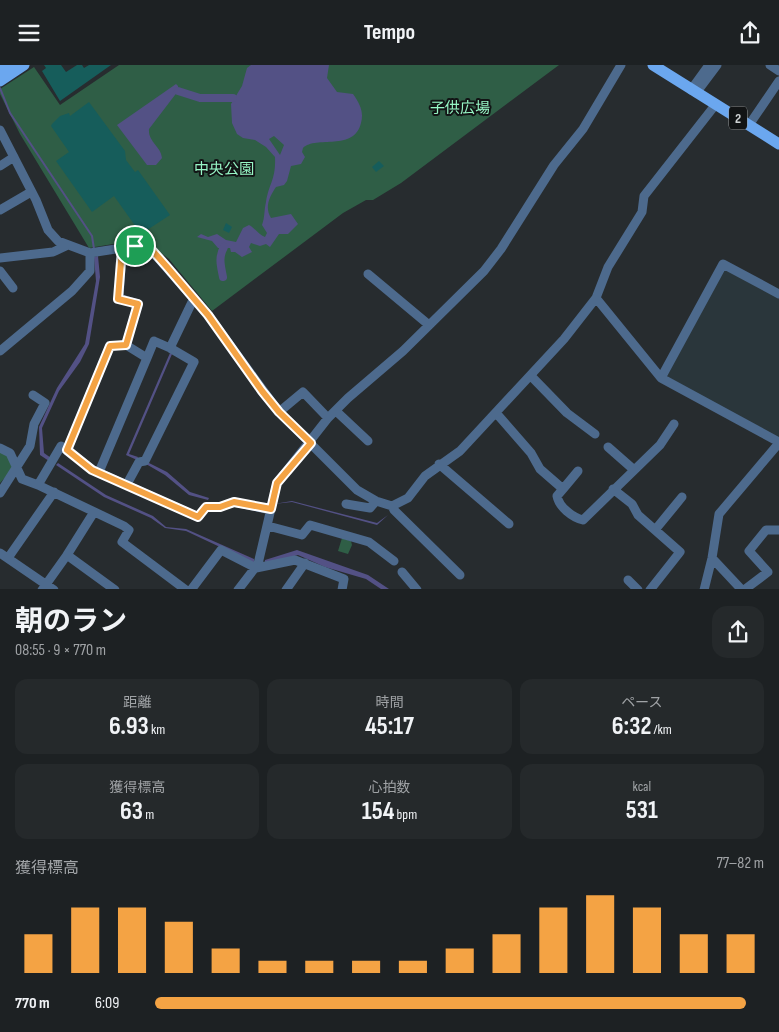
<!DOCTYPE html>
<html lang="ja">
<head>
<meta charset="utf-8">
<style>
	:root { --surface:#1d2123; --page:#25292b; --text:#f1f3f6; --muted:#a0a3a6; --accent:#f4a344 }
	body { margin:0; font-family:"Sofia Sans Condensed","Noto Sans JP",sans-serif; background:var(--page); color:var(--text); height:100vh; display:flex; flex-direction:column; font-size:19px; white-space:nowrap }
	* { box-sizing:border-box; margin:0 }
	p { font-size:16px; color:var(--muted) }
	.icon { flex:none; width:28px; height:28px; fill:none; stroke:currentColor; stroke-width:2; stroke-linecap:round; stroke-linejoin:round }
	.map { position:relative; height:524px; overflow:hidden }
	.panel { display:flex; flex-direction:column; background:var(--surface); flex:1 }
	.panel>* { flex:none }
	.pin { position:absolute; display:grid; place-items:center; width:42px; height:42px; color:#fff; margin:-21px; border:2px solid #fff; border-radius:50%; box-shadow:0 1px 5px #0007 }
	.round { display:grid; place-items:center; flex:none; width:52px; height:52px; border-radius:15px; background:var(--page) }
	.head { display:flex; align-items:center; justify-content:space-between; height:85px; padding:0 15px }
	h1 { font-size:28px; font-weight:700; line-height:38px }
	.stats { display:grid; grid-template-columns:repeat(3,1fr); gap:8px; height:85px; padding:5px 15px }
	.stats div { display:grid; align-content:center; border-radius:12px; background:var(--page); text-align:center }
	.stats b { font-size:25px; font-weight:700 }
	.stats small { font-size:14px; font-weight:400 }
	.stats p { font-size:14px }
	.chart { height:140px; padding:10px 15px }
	.chart p { display:flex; justify-content:space-between }
	.chart svg { width:100%; height:90px; margin-top:5px; stroke:var(--accent); stroke-width:6 }
	ul { padding:0 15px; list-style:none; font-size:16px }
	li { display:grid; grid-template-columns:80px 60px 1fr; align-items:center; height:38px }
	li i { height:12px; border-radius:6px; background:var(--accent) }
	header { display:flex; justify-content:space-between; align-items:center; height:65px; padding:0 15px; background:var(--surface); font-size:22px; font-weight:700 }
	.map>svg:first-child { display:block }
	.built { fill:#2a363b }
	.green { fill:#2f5e46 }
	.water { fill:#535185; fill-rule:evenodd }
	.lines { fill:none; stroke-linecap:round; stroke-linejoin:round }
	.stream { stroke:#535185; stroke-width:2 }
	.canal { stroke:#535185; stroke-width:8 }
	.building { fill:#165d5b }
	.minor { stroke:#4d6a8d; stroke-width:9 }
	.major { stroke:#6ba7ef; stroke-width:11 }
	.route-casing { stroke:#fff; stroke-width:10 }
	.route { stroke:#f4a344; stroke-width:6 }
	.labels { text-anchor:middle; stroke-width:4; stroke-linejoin:round; paint-order:stroke }
	.shield { fill:#121415; stroke:#96999a; stroke-width:1 }
	.shield-label { font-size:14px; font-weight:bold; fill:#ced2d3 }
	.park-label { font-size:15px; fill:#97f6c5; stroke:#121415 }
</style>
</head>
<body>
<header><svg class="icon" aria-label="menu" viewBox="0 0 24 24"><path d="M4 6h16M4 12h16M4 18h16"/></svg>Tempo<svg class="icon" aria-label="share" viewBox="0 0 24 24"><path d="M12 15V3M7 8l5-5 5 5M5 13v7h14v-7"/></svg></header>
<div class="map">
<svg width="779" height="525" viewBox="0 0 779 525">
	<rect width="100%" height="100%" fill="#272c2f"/>
	<!-- built -->
	<path class="built" d="M725,203L779,232V373L666,313Z"/>
	<!-- green -->
	<path class="green" d="M119,0H559L401,118L373,135H366L343,148L212,246L169,194L151,180L131,176L89,183L20,69L0,29V24L34,2L60,40Z
		M0,385L8,389L13,404L0,418Z
		M342,473L351,476L352,480L348,489L338,486Z"/>
	<!-- water -->
	<path class="water" d="M251,0H329L327,13L337,27L353,29C360,39 364,47 361,58C354,87 316,70 303,83L302,87L305,92L301,99L291,101L287,116L284,120L276,122C270,131 264,142 271,153L291,149L298,159L288,169H279L270,182L266,179L260,181L251,178L249,182L252,187L242,192L235,187H231L230,183H218L212,176L197,172L201,169L208,172L217,169L226,175L236,177L243,163L249,160C255,163 259,170 265,172L267,168L262,160C265,152 264,145 266,137C269,118 276,115 275,92L266,82L255,75L243,73L237,69L232,58L231,39L242,21L247,3ZM274,71L284,80L280,90L269,74Z
		M176,19L178,21V26L149,64C148,77 161,81 162,93L156,100H147L117,60Z
		M98,191L100,212L89,279L80,297L59,326L42,363L44,388L51,393L49,396L40,390L39,362L57,323L85,279L96,216L94,192Z
		M170,288L172,289L129,389L138,392L137,395L126,390Z
		M147,397L167,407L190,427L209,433L208,435L189,430L165,410L146,399Z
		M58,398L106,430L153,451L166,462L186,464L254,494V498L186,466L165,463L151,453L104,432L56,400Z
		M292,436L377,458L388,450L377,460L292,437L274,439Z
		M297,485L368,510L389,524H381L366,514L325,502L298,490L265,499V495Z"/>
	<g class="lines">
		<!-- stream -->
		<path class="stream" d="M0,23L10,48L92,171L94,184"/>
		<!-- canal -->
		<path class="canal" d="M178,26L200,33H233
			M223,212C221,201 218,193 224,182"/>
	</g>
	<!-- building -->
	<path class="building" d="M44,0H61L66,7L77,0H82L84,3L89,0H111L60,36L42,6L46,3Z
		M89,37L125,86L126,95L135,107L138,105L170,150L141,169L114,131L92,147L56,96L69,87L51,61L52,59L60,51L69,48L70,51Z
		M379,96L384,101L376,107L372,102Z
		M226,158L232,162L229,168L223,165Z"/>
	<g class="lines">
		<!-- minor -->
		<path class="minor" d="M770,0L779,6
			M691,25L709,0
			M696,28L717,0
			M749,60L779,16
			M0,65L36,135L48,165L58,176L90,188L135,181L151,185L208,250L279,347L357,425L376,436L392,441L408,433L425,411L460,386L564,274L596,233L608,202L642,147L644,131L716,39
			M0,101L14,92
			M0,145L31,127
			M0,193L53,187L68,180
			M0,206L13,223
			M368,209L429,260
			M779,229L723,199L661,313L779,377
			M596,233L661,313
			M0,286L72,226L90,206V188
			M147,293L154,276L170,283
			M531,311L567,348L595,369
			M336,346L368,376
			M279,347L303,327L328,353
			M497,349L531,388L540,404L563,424L557,431C559,442 572,452 583,455L660,380L674,359
			M608,382L633,404
			M0,383L10,388L22,414L38,420L61,381L93,405L198,452L206,442H220L234,437L271,445
			M67,385L110,281L126,280
			M439,399L509,459
			M99,407L147,293L126,280L138,239L119,233L122,185
			M127,419L139,397L145,396L194,297L170,283L194,233
			M38,420L124,461L129,465L122,477L186,525
			M563,424L578,406
			M613,424L632,439L638,450L680,487L650,525
			M0,428L30,381L34,359L45,338L33,330
			M346,439L370,443L376,436
			M392,441L394,445L460,510
			M268,461L302,470L310,460L369,477L394,496
			M655,465L682,432
			M0,488L54,525
			M67,490L94,447
			M8,493L54,427
			M712,493L742,525
			M402,507L417,525
			M628,515L638,525
			M42,525L67,490L115,525
			M191,525L221,485L256,503L295,495L344,514L342,525
			M238,525L258,499L277,418L328,353L348,333L403,286L484,206L501,184L554,100L583,64L621,0
			M286,525L305,498
			M704,525L712,493L719,449L779,378
			M744,525L768,507L749,486L766,465H779"/>
		<!-- major -->
		<path class="major" d="M653,0L779,79
			M0,6L9,0
			M0,16L24,0"/>
	</g>
	<g class="lines">
		<defs>
			<path id="route" d="M135,181L151,184L167,202L208,250L262,326L279,347L311,378L277,418L271,444L234,437L220,442H206L198,452L92,405L67,385L110,281L126,280L138,239L118,234L122,184Z"/>
		</defs>
		<!-- route casing -->
		<use href="#route" class="route-casing"/>
		<!-- route -->
		<use href="#route" class="route"/>
	</g>
	<g class="labels">
		<!-- shield labels -->
		<rect class="shield" x="729" y="41.5" width="18" height="23" rx="4"/>
		<g class="shield-label">
			<text x="738" y="58">2</text>
		</g>
		<!-- park labels -->
		<g class="park-label">
			<text x="460" y="48">子供広場</text>
			<text x="224" y="109">中央公園</text>
		</g>
	</g>
</svg>
<div class="pin" style="left:135px;top:181px;background:#1e9e55"><svg class="icon" aria-label="arrive" viewBox="0 0 24 24"><path d="M6 21V4h12l-3 4 3 4H6"/></svg></div>
</div>
<section class="panel">
<div class="head"><div><h1>朝のラン</h1><p>08:55 · 9 × 770 m</p></div><a class="round"><svg class="icon" aria-label="share" viewBox="0 0 24 24"><path d="M12 15V3M7 8l5-5 5 5M5 13v7h14v-7"/></svg></a></div>
<div class="stats">
<div><p>距離</p><b>6.93<small> km</small></b></div>
<div><p>時間</p><b>45:17</b></div>
<div><p>ペース</p><b>6:32<small> /km</small></b></div>
</div>
<div class="stats">
<div><p>獲得標高</p><b>63<small> m</small></b></div>
<div><p>心拍数</p><b>154<small> bpm</small></b></div>
<div><p>kcal</p><b>531</b></div>
</div>
<div class="chart"><p><span>獲得標高</span>77–82 m</p>
<svg viewBox="0 0 160 44" preserveAspectRatio="none"><path d="M5 44V25M15 44V12M25 44V12M35 44V19M45 44V32M55 44V38M65 44V38M75 44V38M85 44V38M95 44V32M105 44V25M115 44V12M125 44V6M135 44V12M145 44V25M155 44V25"/></svg>
</div>
<ul>
<li><b>770 m</b>6:09<i style="width:97%"></i></li>
</ul>
</section>
</body>
</html>
